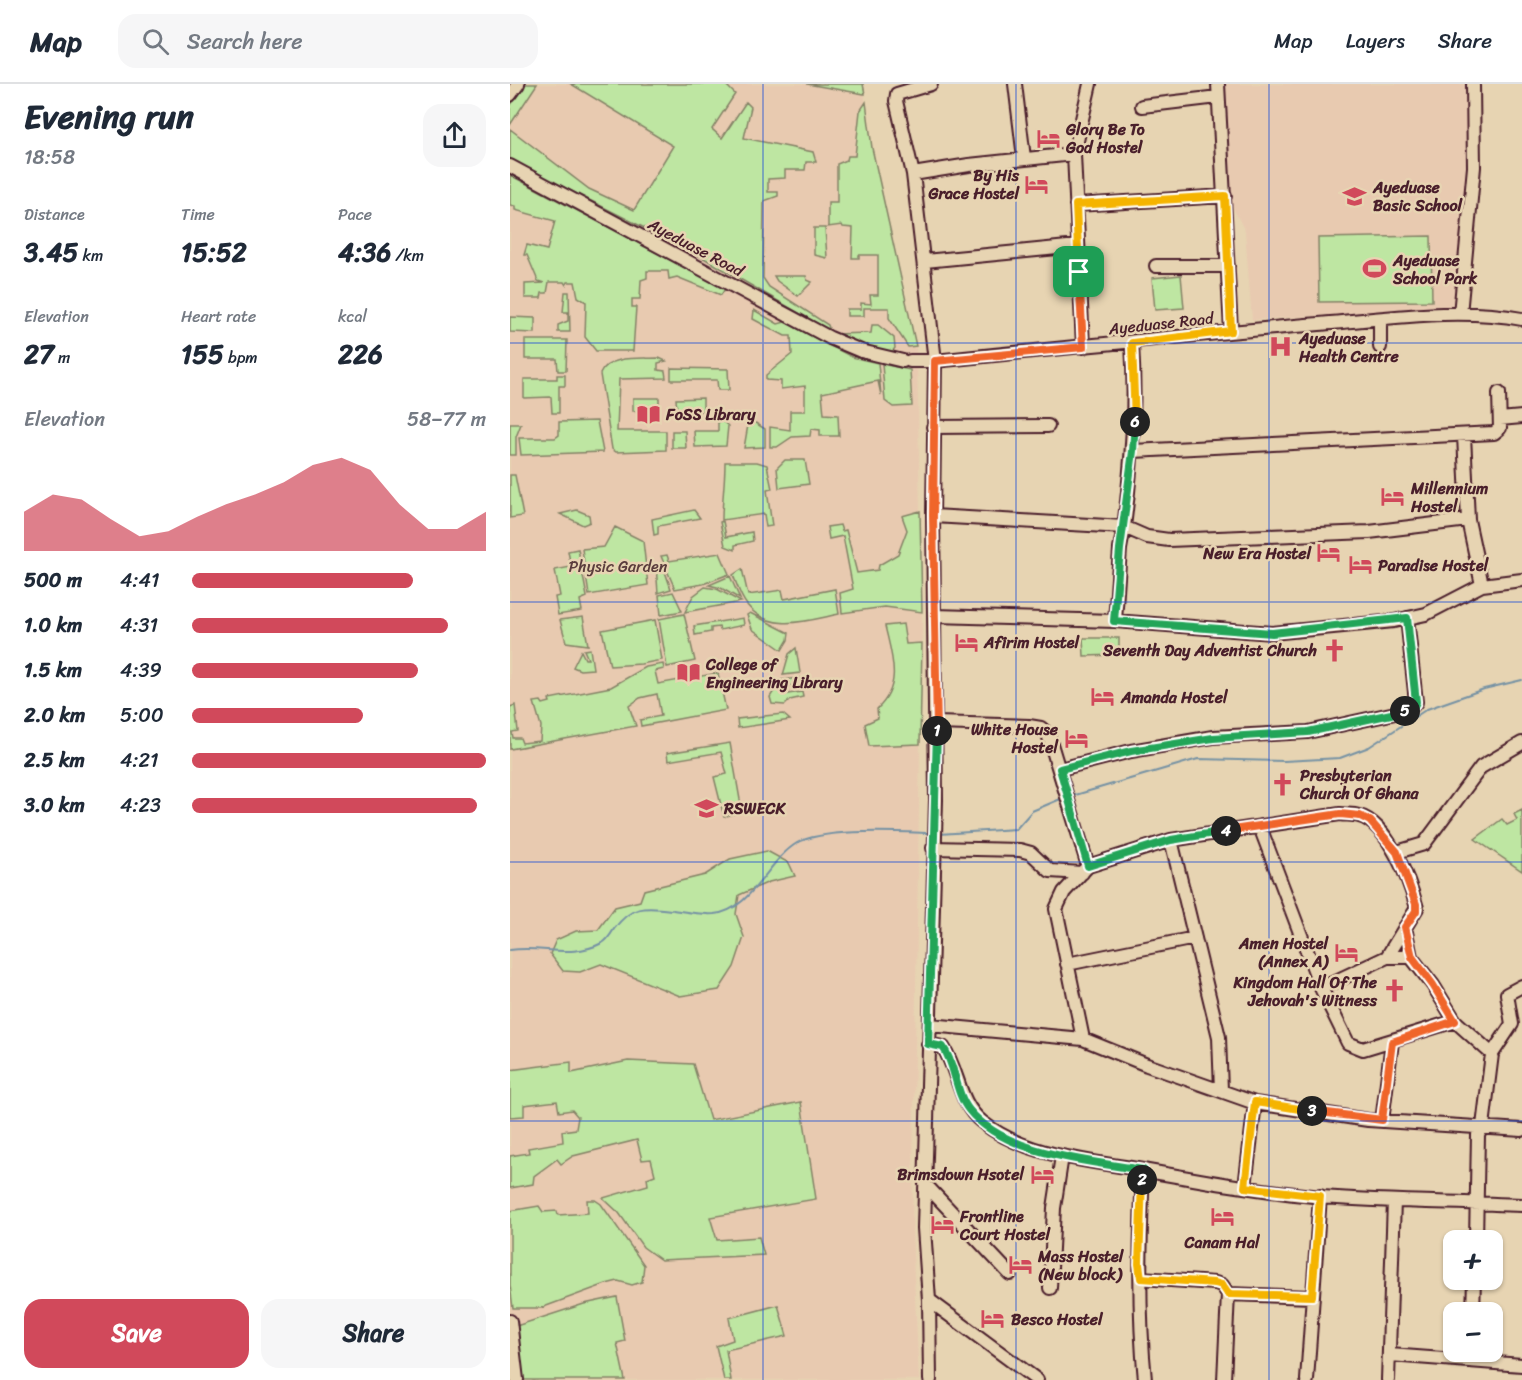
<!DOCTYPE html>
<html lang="en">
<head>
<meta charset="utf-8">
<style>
	:root { --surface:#fff; --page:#f6f6f7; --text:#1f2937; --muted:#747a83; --line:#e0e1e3; --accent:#d1495b }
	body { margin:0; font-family:Sriracha,sans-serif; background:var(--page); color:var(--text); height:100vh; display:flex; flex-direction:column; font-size:22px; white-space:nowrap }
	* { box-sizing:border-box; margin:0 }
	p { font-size:20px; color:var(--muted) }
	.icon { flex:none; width:33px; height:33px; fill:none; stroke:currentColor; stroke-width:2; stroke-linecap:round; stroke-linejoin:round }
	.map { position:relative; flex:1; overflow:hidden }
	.details { display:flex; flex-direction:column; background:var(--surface); width:510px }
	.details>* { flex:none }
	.buttons { position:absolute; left:933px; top:1146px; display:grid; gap:12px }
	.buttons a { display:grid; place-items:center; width:60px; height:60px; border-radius:12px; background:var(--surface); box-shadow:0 2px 4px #0004; font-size:30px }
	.pin { position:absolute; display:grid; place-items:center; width:51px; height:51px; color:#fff; margin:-26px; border-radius:12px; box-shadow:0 3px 9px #0006 }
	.km { position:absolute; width:30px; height:30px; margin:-15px; border-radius:50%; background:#222; color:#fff; font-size:16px; line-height:30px; text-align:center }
	.round { display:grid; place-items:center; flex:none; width:63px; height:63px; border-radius:18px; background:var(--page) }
	.summary { display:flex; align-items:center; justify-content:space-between; height:102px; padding:0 24px }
	h1 { font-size:33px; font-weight:700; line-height:45px }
	.figures { display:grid; grid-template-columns:repeat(3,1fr); gap:9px; height:102px; padding:6px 24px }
	.figures div { display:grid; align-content:center }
	.figures b { font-size:26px; font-weight:700 }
	.figures small { font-size:16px; font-weight:400 }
	.figures p { font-size:16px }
	.chart { height:168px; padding:12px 24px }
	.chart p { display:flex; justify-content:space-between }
	.chart svg { width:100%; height:108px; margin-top:6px; fill:var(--accent); opacity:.7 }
	.action { display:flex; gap:12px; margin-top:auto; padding:12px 24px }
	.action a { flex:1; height:69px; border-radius:18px; background:var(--accent); color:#fff; font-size:24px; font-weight:700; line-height:69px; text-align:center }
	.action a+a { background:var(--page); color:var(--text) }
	ul { padding:0 24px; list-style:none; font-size:20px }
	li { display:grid; grid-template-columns:96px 72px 1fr; align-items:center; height:45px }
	li i { height:15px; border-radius:8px; background:var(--accent) }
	header { display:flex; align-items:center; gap:36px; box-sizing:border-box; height:84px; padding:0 30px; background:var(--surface); border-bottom:2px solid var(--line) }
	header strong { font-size:28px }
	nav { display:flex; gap:33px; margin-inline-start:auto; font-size:21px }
	.search { width:420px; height:54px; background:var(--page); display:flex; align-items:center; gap:15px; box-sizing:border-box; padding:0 21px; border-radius:18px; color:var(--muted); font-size:22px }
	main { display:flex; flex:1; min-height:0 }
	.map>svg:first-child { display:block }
	.built { fill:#e8cab0 }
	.green { fill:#bee6a2; stroke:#848266; stroke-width:1.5 }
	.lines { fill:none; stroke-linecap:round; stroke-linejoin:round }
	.stream { stroke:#7692a4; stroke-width:2 }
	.minor-casing { stroke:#4a1f2b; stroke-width:16 }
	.minor { stroke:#e7d4b2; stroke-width:12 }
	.split-1-casing { stroke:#fff; stroke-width:12 }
	.split-2-casing { stroke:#fff; stroke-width:12 }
	.split-3-casing { stroke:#fff; stroke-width:12 }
	.split-4-casing { stroke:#fff; stroke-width:12 }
	.split-5-casing { stroke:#fff; stroke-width:12 }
	.split-6-casing { stroke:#fff; stroke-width:12 }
	.split-7-casing { stroke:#fff; stroke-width:12 }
	.split-1 { stroke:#f0652b; stroke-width:8 }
	.split-2 { stroke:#22a559; stroke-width:8 }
	.split-3 { stroke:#f5b400; stroke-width:8 }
	.split-4 { stroke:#f0652b; stroke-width:8 }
	.split-5 { stroke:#22a559; stroke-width:8 }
	.split-6 { stroke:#22a559; stroke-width:8 }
	.split-7 { stroke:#f5b400; stroke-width:8 }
	.grid { fill:none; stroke:#1d4ed8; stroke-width:1.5; stroke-opacity:0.55 }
	.labels { text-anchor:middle; stroke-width:5; stroke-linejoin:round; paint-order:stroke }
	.poi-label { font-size:16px; font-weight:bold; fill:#4a1f2b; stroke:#e7d4b2; text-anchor:start }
	.street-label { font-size:16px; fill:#4a1f2b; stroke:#e7d4b2 }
	.park-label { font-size:16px; fill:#5b3d3d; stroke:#e7d4b2 }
</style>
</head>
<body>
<header>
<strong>Map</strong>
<div class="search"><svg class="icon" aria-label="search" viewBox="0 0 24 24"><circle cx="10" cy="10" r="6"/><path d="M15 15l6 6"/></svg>Search here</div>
<nav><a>Map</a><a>Layers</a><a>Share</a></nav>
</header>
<main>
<section class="details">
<div class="summary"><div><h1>Evening run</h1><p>18:58</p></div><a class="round"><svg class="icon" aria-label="share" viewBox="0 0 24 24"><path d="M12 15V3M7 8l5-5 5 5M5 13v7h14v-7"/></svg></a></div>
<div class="figures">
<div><p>Distance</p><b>3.45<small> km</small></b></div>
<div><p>Time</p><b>15:52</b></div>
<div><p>Pace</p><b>4:36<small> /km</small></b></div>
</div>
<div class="figures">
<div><p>Elevation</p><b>27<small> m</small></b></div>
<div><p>Heart rate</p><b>155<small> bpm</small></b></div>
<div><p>kcal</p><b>226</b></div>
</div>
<div class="chart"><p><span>Elevation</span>58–77 m</p>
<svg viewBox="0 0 160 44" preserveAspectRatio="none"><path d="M0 44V28L10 21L20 23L30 31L40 38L50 36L60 30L70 25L80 21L90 16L100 9L110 6L120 11L130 25L140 35L150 35L160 28V44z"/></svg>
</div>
<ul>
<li><b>500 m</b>4:41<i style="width:75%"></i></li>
<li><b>1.0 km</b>4:31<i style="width:87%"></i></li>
<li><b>1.5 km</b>4:39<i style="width:77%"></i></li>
<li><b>2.0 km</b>5:00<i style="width:58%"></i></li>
<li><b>2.5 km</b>4:21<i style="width:100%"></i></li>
<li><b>3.0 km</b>4:23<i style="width:97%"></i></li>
</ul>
<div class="action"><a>Save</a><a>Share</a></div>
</section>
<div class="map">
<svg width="1012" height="1296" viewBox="0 0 1012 1296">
	<rect width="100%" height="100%" fill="#e7d4b2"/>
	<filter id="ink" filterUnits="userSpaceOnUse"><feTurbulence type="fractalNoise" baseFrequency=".0167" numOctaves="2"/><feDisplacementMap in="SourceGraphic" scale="12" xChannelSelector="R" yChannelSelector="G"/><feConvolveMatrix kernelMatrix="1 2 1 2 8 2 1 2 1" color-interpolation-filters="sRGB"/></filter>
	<g filter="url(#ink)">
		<!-- built -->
		<path class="built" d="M0,0H353L362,64L407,270L412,540L402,1148L409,1296H0Z
			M715,0H956L957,114L945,223L742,236L735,147L721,120Z"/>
		<!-- green -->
		<path class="green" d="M15,0H27L0,41V22Z
			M61,0H215L225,10L202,45L212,54L236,18L241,23L234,54L303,68L306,78H296L295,86H275V94L258,95V108H268V112L254,117L253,194L259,203L318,241L320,247L192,173L0,76V45L79,105L124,126L163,62Z
			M297,0H353L355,10H354Z
			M356,18L362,64L406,262L398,263L379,234V224H354V232H337V225H351V219L361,220L360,211H368V171H349V174H342L343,144L333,143L332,141L318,143V118H327V80L337,76L338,72H345L350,27Z
			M0,91L215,205L211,211L167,193L159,195L158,187H137V194L131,196L130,215H122V223H126L123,267H86L75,253L76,218L68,213L65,198H58L56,201L54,198H39L37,209H32L31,214H15V200L34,199L28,197L17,171H14L17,161L37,166L45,137L5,126V122L0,121Z
			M304,144H315L317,174L304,171Z
			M921,152L922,217L809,218L808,154Z
			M671,191L674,224L645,226L642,194Z
			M264,192H296L297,196L302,198L288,212L267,197Z
			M55,208H59L60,248H48V241L58,237V228H53Z
			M244,226L268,240L275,238L342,273L368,279L371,311L368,297L312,309L314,330L328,331L329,352H310V346L301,345L300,352L282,353L267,363H260V343L280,346V327H295V302L271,305V297L256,296V291L282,270L281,252H275L243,235Z
			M0,233L25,234V249L0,248Z
			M362,241H368L384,254L385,264L381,269L358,264L322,250L361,249Z
			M15,256H57L56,287H48L47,275H15Z
			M149,274L156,277L148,279V286L155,287L156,294L109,295L107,347H156V366L106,368L102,365L90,290C99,270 131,275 149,274Z
			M372,280L400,286L402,322L383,323L375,317Z
			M161,284L218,285L219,306H208L207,296H161Z
			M47,291H55V302H49V329H42L41,313L14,314V295H47Z
			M123,314H149V327H123Z
			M193,314V327H167L166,315Z
			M208,333L218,342L216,362L185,363L184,347H208Z
			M239,335L255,345V363L234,364Z
			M87,337L93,368L11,371L9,354H45L49,351V338Z
			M0,340H11L6,353V371H0Z
			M162,347H175L176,364H162Z
			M275,376H295L299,400L269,404L267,384Z
			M215,378H247L257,381L262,405L257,406L262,442L256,443L254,430L212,436C212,416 215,399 215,378Z
			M0,391H5L13,432L0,434Z
			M67,426L79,431L80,438L73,441L50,430Z
			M184,426L190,434L148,442V450L144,451L142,435Z
			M410,427L412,528L375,523L332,529L330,509L343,505L333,452L319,455L317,443L330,441L332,447L336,446L347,489L368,486L369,481L388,470L397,446L392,432Z
			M213,437L216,453L242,448L243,457L225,461V466L215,462L210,438Z
			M105,443L133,457L138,501L79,511L72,465L94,463Z
			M68,465L77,513L70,516L72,527L48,531L45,513L50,512L45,486L61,483L58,467Z
			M210,469L219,490L193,500L165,505L151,472L157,471L159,477Z
			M152,479L161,505L148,509L146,481Z
			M232,485L238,511L272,506L274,515L325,505L329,530C299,536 260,550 237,521C230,513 227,500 223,491Z
			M220,492L230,515L211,504L199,501Z
			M195,503L207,505L231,518L175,528L183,512Z
			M163,508L172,527L151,531L149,511Z
			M240,529L279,549L278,556L272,566L242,545L237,531Z
			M174,530L185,577L157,583L149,535Z
			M73,533L78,561L56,558L50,536Z
			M233,534L234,541L210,546L209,543L201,544V548L185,551L184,542Z
			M145,536L152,576L131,580L100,582L92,546Z
			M393,540L396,560L412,559L410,660L359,662L355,640L368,634L367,625C393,601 382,573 375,542Z
			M573,554H609V571L574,572Z
			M286,564L290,589L273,591L279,570Z
			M80,565L83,585L70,586L63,583L71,567L75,575H78L74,566Z
			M153,580L154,585L145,587L148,600L208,589L216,626L131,642L130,636L151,632L147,610L130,614L119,622L126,642L0,665V623L5,621L8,647L2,648L3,654H10L12,659L30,657L31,642L24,618L31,617L33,620L40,618L39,615L101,603L136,583Z
			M290,594L291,606L285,607L284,601L277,602L278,610L292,608L293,613L280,616L275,621L262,620L260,613L271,596Z
			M273,630L280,636L228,644L227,635Z
			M220,659L232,727L214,733L204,693L217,690L211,668L158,677L157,669Z
			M1012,726V787L965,755L992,735L997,741L1007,736L1004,730Z
			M257,767L279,779L285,792L259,798L229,811L226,830L234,853L224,883L209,906L170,912L91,880L70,888L53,887L40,870L46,856L66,847L88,846L105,823L130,817L134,806L195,791L220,775Z
			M118,977L183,980L200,1036L291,1018L306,1115L200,1133L207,1156L249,1153L254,1171L151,1176L133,1163L109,1129L93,1114L138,1101L137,1094L145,1091L141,1075L132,1076L127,1056L63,1072L51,1080L47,1075L24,1092L23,1100L0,1104V1072L19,1069L18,1064L53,1058L52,1047L66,1045L68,1033L62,1026L49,1028L47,1017L14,1021V1032L0,1033V986L61,978V989Z
			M77,1116H85L91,1120L134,1181L132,1198L122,1201L108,1197L96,1200L31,1224H3L0,1201V1127L29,1122L33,1128L47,1127L48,1131L78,1129Z
			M107,1213L115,1257L107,1259L115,1296H14L6,1242L74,1220Z
			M268,1221L277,1252L216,1266L221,1296H214L206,1262L223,1256L219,1234Z"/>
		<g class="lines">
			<!-- stream -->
			<path class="stream" d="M562,712L688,675L774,677L830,674L859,663L917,625L974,605L1012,596
				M429,750L506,745L522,727L553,714
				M163,826C176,828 190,831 204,830C242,826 257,777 287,759C313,744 387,748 419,749
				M0,866C33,861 61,875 92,859C97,857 101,850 104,845C121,822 134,822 161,826"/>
			<defs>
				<path id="minor" d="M505,0L514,74
					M708,0L721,247
					M0,11L8,0
					M632,22L708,13
					M0,82L320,254L351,267L393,277
					M403,90L459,81L564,70
					M566,121L715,112
					M415,177L568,162
					M646,182H718
					M950,230L964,83L963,0
					M573,263L564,70L580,0
					M870,263V235
					M400,277H425C553,264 680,251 809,240C875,235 945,223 1012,235
					M990,335L1012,333
					M423,343L538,342
					M954,351L958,436L972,501
					M623,367L984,349L990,344L989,309
					M423,432L614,443C622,379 626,323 622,259
					M425,532L605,537L762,549L884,537L916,530L972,501L1012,496
					M605,537L610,465L614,443L637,453L659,456L859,448L958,436
					M427,639L519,642L531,644L538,650L578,782
					M550,685L621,667L703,653L798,648L899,626L906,618L897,534
					M750,743L811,904L838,959L853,965L945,937
					M661,756L709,953L711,1006
					M423,764L510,766L521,769L540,787L572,789
					M887,768L914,760L971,683L1012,659
					M895,843L901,873L923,901L945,937L982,970
					M557,880L685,854
					M811,904L877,873H901
					M420,941L573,955L637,981L745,1019L858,1036L1012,1046
					M573,955L546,825L554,808L578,782L661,756L830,730C836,731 843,730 849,732C878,739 900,798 907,824L877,873
					M418,960L433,963C449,987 448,1019 472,1038C515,1072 575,1076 627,1085C688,1096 750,1107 812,1113C878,1118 945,1118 1012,1121
					M872,1037L882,958
					M633,1086C630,1156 628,1226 635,1296
					M415,1100L500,1190
					M735,1103L745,1019
					M966,1156L968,1051L973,1042L982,970L1002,940L997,910L1012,902
					M631,1194L705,1199L712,1201L718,1210L802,1213
					M540,1204L544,1124L552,1072
					M419,1216L527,1296
					M963,1228L964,1196
					M0,1237L7,1296
					M880,1271L1012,1281
					M420,1296L419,1216L414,1144L426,716L423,432L425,277L403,90L386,17L387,10L421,0
					M714,1296L718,1210
					M797,1296L810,1112
					M878,1296L884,1117"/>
			</defs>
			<!-- minor casing -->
			<use href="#minor" class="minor-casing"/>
			<!-- minor -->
			<use href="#minor" class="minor"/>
		</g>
	</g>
	<g class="lines" filter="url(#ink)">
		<defs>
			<path id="split-1" d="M427,647L423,432L425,277L573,263L569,188"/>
			<path id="split-2" d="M427,647L418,960L433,963C446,981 445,1009 459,1026C495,1071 580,1077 633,1086L632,1096"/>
			<path id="split-3" d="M632,1096L629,1180L631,1194L705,1199L712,1201L718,1210L802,1212L810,1112L735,1103L745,1018L802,1027"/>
			<path id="split-4" d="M716,747L830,730L850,732L860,737L887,768L906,820V827L895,843L902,873L923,901L945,937L882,958L872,1036L802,1027"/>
			<path id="split-5" d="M716,747L661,756L578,782L550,685L621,667L703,654L798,648L895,627"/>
			<path id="split-6" d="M625,338L623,367L610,465L604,537L762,549L897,534L906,618L903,624L895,627"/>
			<path id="split-7" d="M569,188L566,121L715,112L721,247L622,259L625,338"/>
		</defs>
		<!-- split-1 casing -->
		<use href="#split-1" class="split-1-casing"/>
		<!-- split-2 casing -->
		<use href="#split-2" class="split-2-casing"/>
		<!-- split-3 casing -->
		<use href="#split-3" class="split-3-casing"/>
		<!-- split-4 casing -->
		<use href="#split-4" class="split-4-casing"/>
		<!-- split-5 casing -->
		<use href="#split-5" class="split-5-casing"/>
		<!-- split-6 casing -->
		<use href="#split-6" class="split-6-casing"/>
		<!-- split-7 casing -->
		<use href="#split-7" class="split-7-casing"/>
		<!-- split-1 -->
		<use href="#split-1" class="split-1"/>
		<!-- split-2 -->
		<use href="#split-2" class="split-2"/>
		<!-- split-3 -->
		<use href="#split-3" class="split-3"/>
		<!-- split-4 -->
		<use href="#split-4" class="split-4"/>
		<!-- split-5 -->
		<use href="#split-5" class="split-5"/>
		<!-- split-6 -->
		<use href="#split-6" class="split-6"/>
		<!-- split-7 -->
		<use href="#split-7" class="split-7"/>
	</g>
	<!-- grid -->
	<path class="grid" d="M253,0V1296M506,0V1296M759,0V1296M0,259H1012M0,518H1012M0,778H1012M0,1037H1012"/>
	<!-- icons -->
	<defs>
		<symbol id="hotel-bare" viewBox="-9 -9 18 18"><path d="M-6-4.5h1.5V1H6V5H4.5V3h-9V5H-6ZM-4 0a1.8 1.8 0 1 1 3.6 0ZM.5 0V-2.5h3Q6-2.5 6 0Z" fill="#d1495b" stroke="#e7d4b2" stroke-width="2.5" paint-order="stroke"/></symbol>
		<symbol id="school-bare" viewBox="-9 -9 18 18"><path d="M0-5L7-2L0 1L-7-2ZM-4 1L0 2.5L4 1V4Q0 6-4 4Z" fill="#d1495b" stroke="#e7d4b2" stroke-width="2.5" paint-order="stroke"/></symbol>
		<symbol id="stadium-bare" viewBox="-9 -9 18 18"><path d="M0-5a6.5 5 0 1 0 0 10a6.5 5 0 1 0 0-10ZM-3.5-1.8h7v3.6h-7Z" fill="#d1495b" stroke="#e7d4b2" stroke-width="2.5" paint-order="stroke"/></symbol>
		<symbol id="hospital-bare" viewBox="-9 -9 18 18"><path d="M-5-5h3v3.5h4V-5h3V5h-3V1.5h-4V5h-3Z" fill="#d1495b" stroke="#e7d4b2" stroke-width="2.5" paint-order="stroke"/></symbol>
		<symbol id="library-bare" viewBox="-9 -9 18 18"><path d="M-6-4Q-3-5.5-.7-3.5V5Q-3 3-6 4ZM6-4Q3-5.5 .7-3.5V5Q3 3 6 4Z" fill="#d1495b" stroke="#e7d4b2" stroke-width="2.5" paint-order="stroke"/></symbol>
		<symbol id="church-bare" viewBox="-9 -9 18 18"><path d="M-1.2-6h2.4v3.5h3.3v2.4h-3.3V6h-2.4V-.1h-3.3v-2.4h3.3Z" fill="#d1495b" stroke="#e7d4b2" stroke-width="2.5" paint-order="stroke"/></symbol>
	</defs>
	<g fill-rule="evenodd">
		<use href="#hotel-bare" x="522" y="38" width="33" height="33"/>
		<use href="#hotel-bare" x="510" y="84" width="33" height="33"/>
		<use href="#school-bare" x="828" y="96" width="33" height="33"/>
		<use href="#stadium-bare" x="848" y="168" width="33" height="33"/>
		<use href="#hospital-bare" x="754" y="246" width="33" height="33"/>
		<use href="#library-bare" x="122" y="314" width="33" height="33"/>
		<use href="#hotel-bare" x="866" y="396" width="33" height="33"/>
		<use href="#hotel-bare" x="802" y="452" width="33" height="33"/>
		<use href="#hotel-bare" x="834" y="464" width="33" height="33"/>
		<use href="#hotel-bare" x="440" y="542" width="33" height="33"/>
		<use href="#church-bare" x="808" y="550" width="33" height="33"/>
		<use href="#library-bare" x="162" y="572" width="33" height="33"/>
		<use href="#hotel-bare" x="576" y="596" width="33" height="33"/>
		<use href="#hotel-bare" x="550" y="638" width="33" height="33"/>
		<use href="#church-bare" x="756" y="684" width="33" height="33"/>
		<use href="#school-bare" x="180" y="708" width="33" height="33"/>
		<use href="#hotel-bare" x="820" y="852" width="33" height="33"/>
		<use href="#church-bare" x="868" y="890" width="33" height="33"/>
		<use href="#hotel-bare" x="516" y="1074" width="33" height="33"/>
		<use href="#hotel-bare" x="696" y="1116" width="33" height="33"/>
		<use href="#hotel-bare" x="416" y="1124" width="33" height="33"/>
		<use href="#hotel-bare" x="494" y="1164" width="33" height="33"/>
		<use href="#hotel-bare" x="466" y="1218" width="33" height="33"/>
	</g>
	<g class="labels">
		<!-- poi labels -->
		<g class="poi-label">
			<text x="556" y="51">Glory Be To<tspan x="556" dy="18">God Hostel</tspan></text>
			<text x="509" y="97" text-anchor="end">By His<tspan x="509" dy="18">Grace Hostel</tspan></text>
			<text x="863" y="109">Ayeduase<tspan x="863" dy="18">Basic School</tspan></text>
			<text x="883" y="182">Ayeduase<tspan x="883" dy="18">School Park</tspan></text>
			<text x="789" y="260">Ayeduase<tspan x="789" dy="18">Health Centre</tspan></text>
			<text x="156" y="336">FoSS Library</text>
			<text x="901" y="410">Millennium<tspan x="901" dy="18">Hostel</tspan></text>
			<text x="801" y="475" text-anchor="end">New Era Hostel</text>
			<text x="868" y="487">Paradise Hostel</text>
			<text x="474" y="564">Afirim Hostel</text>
			<text x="807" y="572" text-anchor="end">Seventh Day Adventist Church</text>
			<text x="196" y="586">College of<tspan x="196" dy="18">Engineering Library</tspan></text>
			<text x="611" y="619">Amanda Hostel</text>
			<text x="548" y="651" text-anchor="end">White House<tspan x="548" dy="18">Hostel</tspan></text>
			<text x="790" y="697">Presbyterian<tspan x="790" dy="18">Church Of Ghana</tspan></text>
			<text x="214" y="730">RSWECK</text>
			<text x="818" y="865" text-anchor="end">Amen Hostel<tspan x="818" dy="18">(Annex A)</tspan></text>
			<text x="867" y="904" text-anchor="end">Kingdom Hall Of The<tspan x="867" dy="18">Jehovah's Witness</tspan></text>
			<text x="514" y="1096" text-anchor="end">Brimsdown Hsotel</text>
			<text x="450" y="1138">Frontline<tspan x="450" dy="18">Court Hostel</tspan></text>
			<text x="712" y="1164" text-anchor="middle">Canam Hal</text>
			<text x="528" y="1178">Mass Hostel<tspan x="528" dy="18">(New block)</tspan></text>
			<text x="501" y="1241">Besco Hostel</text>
		</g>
		<!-- street labels -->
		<g class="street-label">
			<text transform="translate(186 163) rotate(28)" y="6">Ayeduase Road</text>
			<text transform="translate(651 239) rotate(-6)" y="6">Ayeduase Road</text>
		</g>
		<!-- park labels -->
		<g class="park-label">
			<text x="108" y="488">Physic Garden</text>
		</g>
	</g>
</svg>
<div class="buttons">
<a>+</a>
<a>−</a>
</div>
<div class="pin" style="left:569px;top:188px;background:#1e9e55"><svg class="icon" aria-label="arrive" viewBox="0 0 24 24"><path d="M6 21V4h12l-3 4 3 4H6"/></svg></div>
<b class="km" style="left:427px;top:647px">1</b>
<b class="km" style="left:632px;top:1096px">2</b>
<b class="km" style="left:802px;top:1027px">3</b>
<b class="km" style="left:716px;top:747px">4</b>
<b class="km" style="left:895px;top:627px">5</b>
<b class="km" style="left:625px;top:338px">6</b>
</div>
</main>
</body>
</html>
